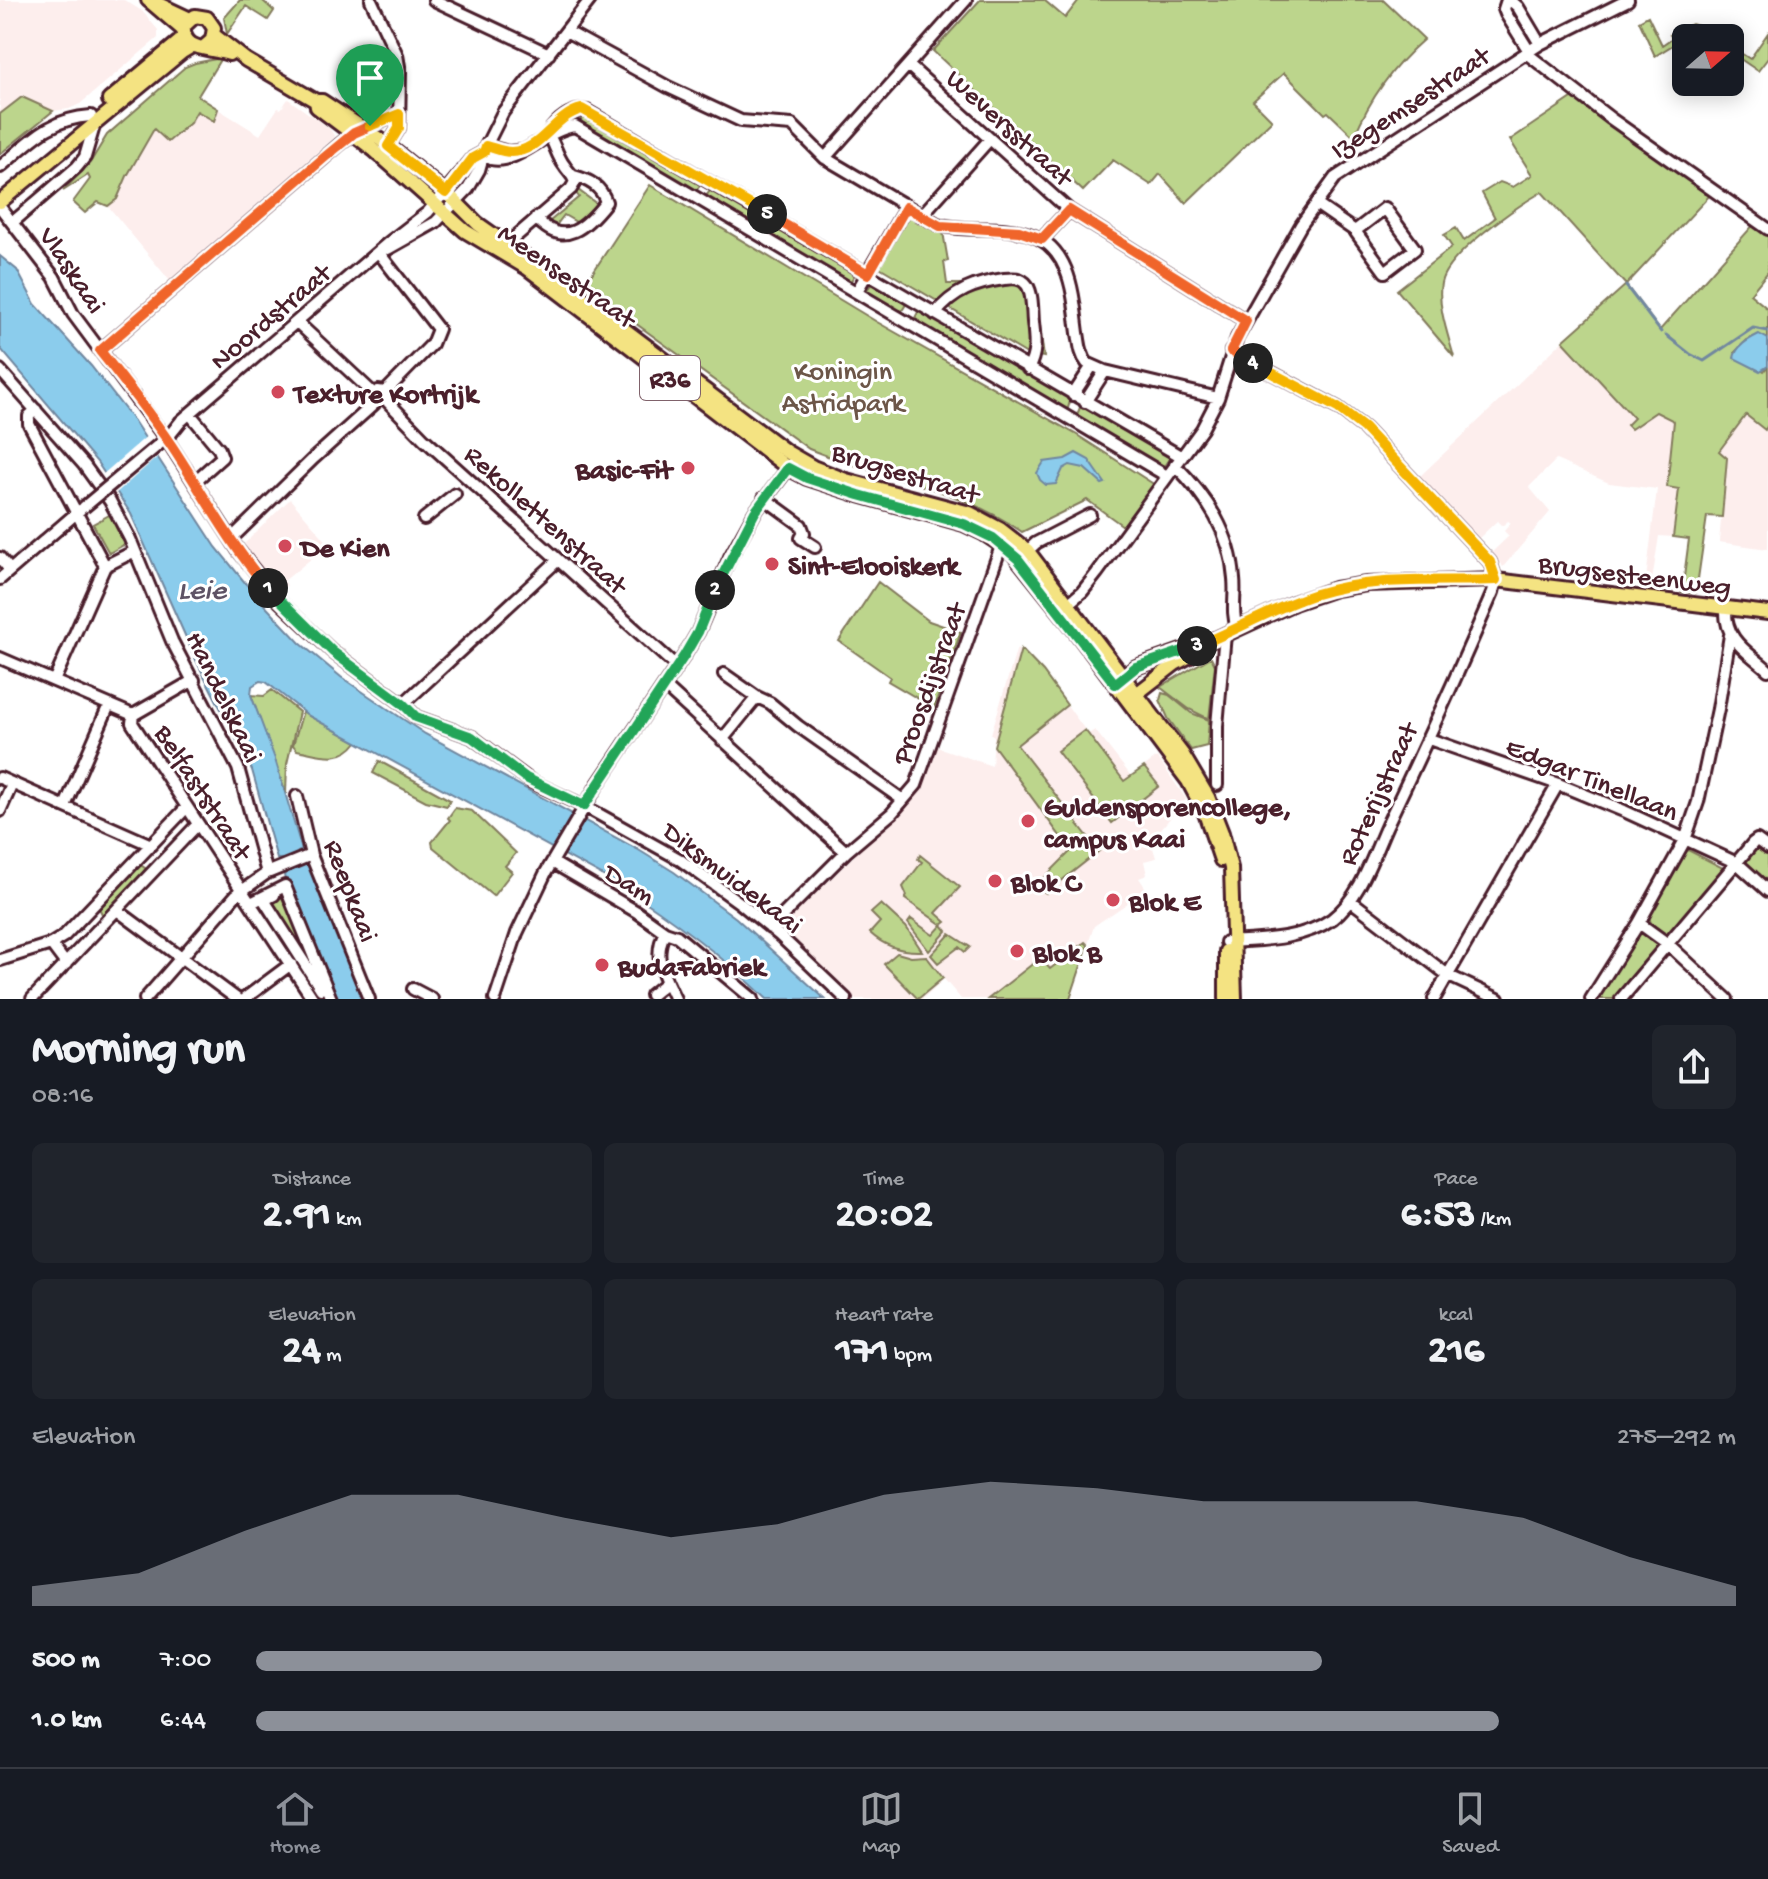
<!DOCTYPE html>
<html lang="en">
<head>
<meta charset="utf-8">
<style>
	:root { --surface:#171b24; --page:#20242c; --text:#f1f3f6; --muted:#9ea1a6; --line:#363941; --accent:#8c9099 }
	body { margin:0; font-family:"Gochi Hand",sans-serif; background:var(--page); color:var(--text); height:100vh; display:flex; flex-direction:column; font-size:30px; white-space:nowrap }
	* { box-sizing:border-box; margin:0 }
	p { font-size:26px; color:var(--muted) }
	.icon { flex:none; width:44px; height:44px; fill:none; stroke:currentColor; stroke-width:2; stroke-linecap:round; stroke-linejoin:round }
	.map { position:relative; height:999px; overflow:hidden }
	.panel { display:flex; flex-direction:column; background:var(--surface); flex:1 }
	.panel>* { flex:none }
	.needle { width:52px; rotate:70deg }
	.tools { position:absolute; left:1672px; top:24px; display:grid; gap:16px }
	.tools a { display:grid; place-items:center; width:72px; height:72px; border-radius:12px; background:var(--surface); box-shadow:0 4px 20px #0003; font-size:40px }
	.pin { position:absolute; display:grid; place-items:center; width:68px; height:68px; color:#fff; margin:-82px -34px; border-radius:50% 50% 50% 0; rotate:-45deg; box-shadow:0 0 8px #0007 }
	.pin .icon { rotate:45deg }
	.km { position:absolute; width:40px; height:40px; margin:-20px; border-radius:50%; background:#222; color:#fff; font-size:22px; line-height:40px; text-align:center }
	.round { display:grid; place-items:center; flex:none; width:84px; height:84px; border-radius:12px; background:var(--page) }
	.summary { display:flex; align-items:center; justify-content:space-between; height:136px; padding:0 32px }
	h1 { font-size:44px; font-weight:800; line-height:60px }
	.figures { display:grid; grid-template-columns:repeat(3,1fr); gap:12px; height:136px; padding:8px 32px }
	.figures div { display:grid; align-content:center; border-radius:12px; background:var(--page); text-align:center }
	.figures b { font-size:40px; font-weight:800 }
	.figures small { font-size:22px; font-weight:400 }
	.figures p { font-size:22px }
	.chart { height:224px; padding:16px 32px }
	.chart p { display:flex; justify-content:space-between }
	.chart svg { width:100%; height:144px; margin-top:8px; fill:var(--accent); opacity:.7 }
	ul { padding:0 32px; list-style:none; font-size:26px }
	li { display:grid; grid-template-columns:128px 96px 1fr; align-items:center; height:60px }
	li i { height:20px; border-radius:10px; background:var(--accent) }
	.dock { display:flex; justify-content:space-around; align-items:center; height:112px; border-top:2px solid var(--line); background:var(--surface); font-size:22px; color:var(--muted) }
	.dock a { display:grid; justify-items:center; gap:4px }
	.dock .on { color:var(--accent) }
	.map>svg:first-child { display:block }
	.built { fill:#fdeeed }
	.green { fill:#bcd58c; stroke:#837a5c; stroke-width:2 }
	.water { fill:#8bccec; stroke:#71879f; stroke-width:2 }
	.pier { fill:#fff }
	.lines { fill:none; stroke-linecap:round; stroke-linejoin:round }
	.stream { stroke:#71879f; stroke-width:3 }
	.minor-casing { stroke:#4a1f2b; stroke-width:16 }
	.major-casing { stroke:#4a1f2b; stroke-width:18 }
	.minor { stroke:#fff; stroke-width:10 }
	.major { stroke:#f4e382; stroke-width:12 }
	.minor-bridge-casing { stroke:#4a1f2b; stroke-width:16; stroke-linecap:butt }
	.minor-bridge { stroke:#fff; stroke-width:10 }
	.split-1-casing { stroke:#fff; stroke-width:16 }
	.split-2-casing { stroke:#fff; stroke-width:16 }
	.split-3-casing { stroke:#fff; stroke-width:16 }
	.split-4-casing { stroke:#fff; stroke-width:16 }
	.split-5-casing { stroke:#fff; stroke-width:16 }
	.split-6-casing { stroke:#fff; stroke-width:16 }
	.split-1 { stroke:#f0652b; stroke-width:10 }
	.split-2 { stroke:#22a559; stroke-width:10 }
	.split-3 { stroke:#22a559; stroke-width:10 }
	.split-4 { stroke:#f5b400; stroke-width:10 }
	.split-5 { stroke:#f0652b; stroke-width:10 }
	.split-6 { stroke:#f5b400; stroke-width:10 }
	.poi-dot { fill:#d1495b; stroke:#fff; stroke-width:3 }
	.labels { text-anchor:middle; stroke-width:6; stroke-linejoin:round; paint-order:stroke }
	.shield { fill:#fff; stroke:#80626b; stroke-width:2 }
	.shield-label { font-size:26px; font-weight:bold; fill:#4a1f2b }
	.street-label { font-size:28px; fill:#4a1f2b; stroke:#fff }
	.park-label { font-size:28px; fill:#6c5648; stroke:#fff }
	.poi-label { font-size:28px; font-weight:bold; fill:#4a1f2b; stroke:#fff; text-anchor:start }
	.water-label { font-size:30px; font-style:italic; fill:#5e5365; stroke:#fff }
</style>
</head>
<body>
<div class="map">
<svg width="1768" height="999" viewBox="0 0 1768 999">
	<rect width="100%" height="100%" fill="#fff"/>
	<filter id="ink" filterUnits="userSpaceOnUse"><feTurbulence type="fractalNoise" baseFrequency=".0125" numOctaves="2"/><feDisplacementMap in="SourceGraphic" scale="16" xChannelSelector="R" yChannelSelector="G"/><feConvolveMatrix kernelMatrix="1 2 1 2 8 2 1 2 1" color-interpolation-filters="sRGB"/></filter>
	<g filter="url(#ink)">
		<!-- built -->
		<path class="built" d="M0,0H124L142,11L158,30V38L80,104L69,109L53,111L22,97L0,114Z
			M288,99L330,129L335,137L170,281L108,206L117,199L127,176L154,129L190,123L197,110L214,121L218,109L260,135L278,108L281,109Z
			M1563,341L1634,418L1632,429L1656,412L1674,421L1667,486L1679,488L1673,537L1659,536L1651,587H1645L1657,489L1609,483L1556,460L1529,487L1550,512L1503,567L1491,553L1509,536L1504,531L1511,523L1508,521L1502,526L1497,521L1478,539L1419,477Z
			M1746,415L1765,430L1768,425V549L1719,542L1727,459L1719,451Z
			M290,499L329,544L284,581L287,585L278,592L241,547Z
			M1017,648L1043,672L1088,734L1095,730L1131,776L1157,757L1186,799L1151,841L1156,858L1144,861L1147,875L1139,878L1147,890L1094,926L1070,999H961L944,979L922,999H851L780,929L911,800L920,790L937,747L992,766L994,736L991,734Z"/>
		<!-- green -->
		<path class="green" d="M240,0H262L274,11L268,20L246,6L227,34L224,18Z
			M980,0H1044L1065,18L1079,0H1383L1424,39C1392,67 1370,98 1354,137L1328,112L1325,114L1284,73L1253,101L1272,120L1186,203L1160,174L1151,185L1113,160L1083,191L933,51Z
			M1648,16L1662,45L1672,38L1670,35L1692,24L1705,28L1719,38H1709L1697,30L1655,56L1639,21Z
			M1768,33V58L1758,71L1730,52V46L1750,59Z
			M221,58L198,96L218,109L214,121L197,111L190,123L168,142L154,129L127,176L117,199L108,206L98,202L85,213L73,202L90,179L88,175L63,191L90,163L107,135L185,67L195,63Z
			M1575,96L1712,193L1626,285L1660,330L1755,223L1768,233V272L1750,294L1768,309V339L1759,335L1747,340L1735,352L1764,371L1768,366V425L1765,430L1746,415L1719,451L1727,458L1722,517L1707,516L1696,593L1682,592L1689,539L1673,537L1679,489L1667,487L1674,421L1656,412L1631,429L1627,425L1634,418L1563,341L1626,285L1542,192C1517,206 1446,255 1441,283C1437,305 1448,335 1454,357L1397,290L1452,247L1444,235L1456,228L1464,241L1495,218L1482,193L1500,182L1513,187L1532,175L1510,140Z
			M22,97L53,111L0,154V114Z
			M584,115L702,183L695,192L582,126L581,119Z
			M583,182L600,194L603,202L574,228L576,222L564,215L554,228L544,220L545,218L550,221L579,197L576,193L578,190L597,204L599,197L582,185Z
			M650,185L877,322L1077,435L1155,485L1123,526L1087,500L1022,532C960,487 879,478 809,449L584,286Z
			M713,187L857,271L849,284L707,199L706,196Z
			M911,215L926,223L925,226L943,232L948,261L944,262L947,284H1029L1035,290L1044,357L1027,354L876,265L905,217Z
			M872,283L908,301L900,314L868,294L867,290Z
			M920,308L1071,398L1068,408L1065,410L913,322Z
			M1081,405H1086L1171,456L1162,469L1076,417Z
			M111,514L127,543L109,553L93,524Z
			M878,582L929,621L961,632L934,708L888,681L890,677L839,641Z
			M1021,649L1043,672L1067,705L1017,745L1099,851L1046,893L1036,886L1071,851L994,746Z
			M1211,657L1215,665L1209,719L1189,709L1160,687Z
			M272,690L299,712L287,764L286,794L251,695L264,696Z
			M1162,693L1169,695L1191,713L1209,720L1207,746L1191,750L1168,718L1160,700Z
			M303,711L309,716L357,742C341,764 320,754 297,750L293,745Z
			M1085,730L1124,781L1144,767L1159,786L1112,823L1057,751Z
			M379,761L450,800L447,806L426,801L373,773Z
			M455,808L472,811L516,853L505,866L512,872L493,896L433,847L432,842L450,820L448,818Z
			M1759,847L1768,854V886L1748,869L1746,858Z
			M1686,849L1725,869L1671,936H1667L1651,923L1649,917Z
			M920,855L960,887L936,913L946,922L942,925L947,931L929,951L908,923L911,919L933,935L942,925L905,899L907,896L903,887L922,862L918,859Z
			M136,866H142L145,868L144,874L107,914H102L98,906Z
			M284,889L326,993L265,901Z
			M881,904L906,927L922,951C902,952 885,947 870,933L880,922L871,913Z
			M1642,928L1664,945L1618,999H1596Z
			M950,934L970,947L965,952L959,947L938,963L931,955Z
			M1085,942L1088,945L1070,999H988L1040,958L1050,969Z
			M897,953L911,957L926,956L943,978L918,999L884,964Z"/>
		<!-- water -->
		<path class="water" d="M0,256L17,270L35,304L91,366L134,421L216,547L255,595L300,643L341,677L425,734L637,849L674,872L736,918L825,999H767C721,955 672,918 618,884L309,716L266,682L260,681L252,686L251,695L275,759L302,850L298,852L304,865L308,864L362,999H333L285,880L284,875L287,873L281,859H277L252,770L196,660L131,514L97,462L0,348Z
			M1759,334L1768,339V366L1760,371L1734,358C1736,346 1749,339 1759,334Z
			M1076,453L1089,460L1105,483L1102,484L1084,468L1070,465L1063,469L1056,484L1046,485L1040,480L1037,473L1044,462L1065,459Z"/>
		<!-- pier -->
		<path class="pier" d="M148,435L161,454L115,494L102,475Z"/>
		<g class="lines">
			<!-- stream -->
			<path class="stream" d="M1626,286L1661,332
				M1666,335L1690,354L1704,361L1753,328L1768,331"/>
			<defs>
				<path id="minor" d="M371,0L397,55L400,72L399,128L384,152
					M434,0L549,54
					M1507,0L1504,9L1506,14L1529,51
					M1510,0L1518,7L1540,44
					M566,31L668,87L741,121L792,125L825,158L937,224C967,233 1000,224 1029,234C1072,248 1073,296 1078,333C1080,344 1080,354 1087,363L1105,371L1218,398
					M1526,53L1610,118L1768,229
					M908,65L1069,210L1246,321
					M548,134C556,121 571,108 587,111L1182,457
					M486,146L508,152L520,151
					M484,152L491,159C519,165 544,130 575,126L1167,476
					M825,158L966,0
					M0,167C31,141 48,119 91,116
					M1316,204L1355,231L1385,272L1415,249L1385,208L1355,231
					M0,207L54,277L73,314L171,446L238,550L280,602L333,652L403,704L416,717L472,737L532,782L584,806L679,859L740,903L779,935L846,999
					M921,216L990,139
					M536,218C564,250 587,226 606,202C601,186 589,180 574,176
					M13,222L77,167L85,157L95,123
					M1042,239L1069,210
					M509,246L514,238L571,189L575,182C573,174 568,172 564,165C557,156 555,144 548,134
					M388,249L436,222L468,189L479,170L486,146L503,112L590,0
					M379,253L438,329L432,344L385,392
					M857,291L906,207
					M935,314C954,291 975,283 1004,279C1013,278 1021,277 1027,285C1033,294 1032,311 1033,322C1035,340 1037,353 1028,369
					M297,322L374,394
					M100,351L339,145L354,133L399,114
					M0,370L84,465L110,501L130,539L172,641L238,768L267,873
					M374,394L378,391L385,392L388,402L424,439L677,667
					M1073,395L1092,366
					M1085,402L1105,371
					M36,410L29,416V424L105,566
					M190,414L219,449L222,457L194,482
					M181,421L388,243L428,212L473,158L484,152
					M1175,465C1207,497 1231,533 1234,579C1236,597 1231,611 1237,628
					M764,498L801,525L804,533L801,538L815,547
					M424,519L455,494
					M231,539L314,458L374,404
					M1023,555L1036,543L1090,515
					M0,558L10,570
					M0,579L80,510
					M1063,608L1082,592L1097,573L1202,429L1218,398L1237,338L1301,225L1335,178L1540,44L1628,0
					M1726,608C1724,640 1747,651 1768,670
					M0,658L133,715
					M54,681L105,566L135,551
					M664,686L846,852
					M757,697L770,703L798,726L903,800
					M403,704L557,561
					M133,715L132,723L313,999
					M133,715L194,680
					M1429,739L1558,784L1624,811L1737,863L1768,891
					M722,740L757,697L724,674
					M0,778L149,844
					M1217,785V726L1225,634
					M297,796L311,855L369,999
					M65,806L109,705
					M0,811L12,784
					M552,862L637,912L665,932L677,936L753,999
					M274,895L264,900L321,989
					M1350,900L1449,976L1498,999
					M253,902L285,886L331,999
					M117,910L237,999
					M1639,923L1668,944L1727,999
					M770,928L846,852L892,813L916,785L999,552L1009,542
					M665,932C652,957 664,976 675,999
					M1226,942C1261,940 1302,940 1332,919C1360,898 1373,856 1387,825C1424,748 1459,671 1493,592L1496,580L1490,562L1364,428L1338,408L1231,351
					M51,944L66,964
					M0,960L51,944L64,936L187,807
					M413,989L432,999
					M651,995L667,982
					M32,999L198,824
					M145,999L236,895L267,873L311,855
					M244,999L291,964
					M495,999L517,933L545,874L598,784L684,656L698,632L730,557L755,512L796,458
					M1434,999L1558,784
					M1591,999L1639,923L1685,840L1698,802L1718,709L1730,635
					M1621,999L1753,843L1757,840L1768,848"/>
				<path id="major" d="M148,0L183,30
					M156,3L190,19
					M214,35L246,60L316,101H322L381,140L450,196L478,224L571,289L787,452L813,467L846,480L970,513L1000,529L1027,550L1183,755L1208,797L1222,833L1231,868L1235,999
					M205,46L212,40L214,28L207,18L195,16L184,26C181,52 211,47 229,54
					M109,100L180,41L183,36
					M316,101L317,107L374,150L465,231L527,268L788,468L807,478L859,495L964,524L983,533L1013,553L1073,628L1188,781L1205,813L1221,860
					M0,202L182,52L192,46
					M1118,682L1136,667L1218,638L1294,603L1335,589L1367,584L1496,580L1768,613
					M1130,699L1175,664L1190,656
					M1226,951V999"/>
			</defs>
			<!-- minor casing -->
			<use href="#minor" class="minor-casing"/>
			<!-- major casing -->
			<use href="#major" class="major-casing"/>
			<!-- minor -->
			<use href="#minor" class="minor"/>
			<!-- major -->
			<use href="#major" class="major"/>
			<defs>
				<path id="minor-bridge" d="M84,507L169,436L181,421"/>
			</defs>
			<!-- minor-bridge casing -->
			<use href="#minor-bridge" class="minor-bridge-casing"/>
			<!-- minor-bridge -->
			<use href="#minor-bridge" class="minor-bridge"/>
		</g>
	</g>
	<g class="lines" filter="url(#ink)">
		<defs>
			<path id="split-1" d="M268,588C230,545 203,493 171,445C149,413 125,382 100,351L325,157L354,133L370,126"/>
			<path id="split-2" d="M268,588L333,652L403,704L416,717L472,737L526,778L584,806L684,656L698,632L715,590"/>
			<path id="split-3" d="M715,590L755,512L788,468L807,478L859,495L964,524L993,538L1018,559L1115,684L1136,667L1197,646"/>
			<path id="split-4" d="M1197,646C1237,630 1275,607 1316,594C1373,576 1437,582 1496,580L1490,562L1364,428L1338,408L1253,363"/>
			<path id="split-5" d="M767,214L868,274L906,207L940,226L1019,231L1042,239L1069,210L1246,321L1231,351L1253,363"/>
			<path id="split-6" d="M370,126L399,114V128L388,146L446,193L473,158L484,152L486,146C494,148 502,152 511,152C541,152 554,115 582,109L767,214"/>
		</defs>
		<!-- split-1 casing -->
		<use href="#split-1" class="split-1-casing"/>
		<!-- split-2 casing -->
		<use href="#split-2" class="split-2-casing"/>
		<!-- split-3 casing -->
		<use href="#split-3" class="split-3-casing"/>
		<!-- split-4 casing -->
		<use href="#split-4" class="split-4-casing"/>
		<!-- split-5 casing -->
		<use href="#split-5" class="split-5-casing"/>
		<!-- split-6 casing -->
		<use href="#split-6" class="split-6-casing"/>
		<!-- split-1 -->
		<use href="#split-1" class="split-1"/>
		<!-- split-2 -->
		<use href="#split-2" class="split-2"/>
		<!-- split-3 -->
		<use href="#split-3" class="split-3"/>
		<!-- split-4 -->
		<use href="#split-4" class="split-4"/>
		<!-- split-5 -->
		<use href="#split-5" class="split-5"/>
		<!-- split-6 -->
		<use href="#split-6" class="split-6"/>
	</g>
	<!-- markers -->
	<g class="poi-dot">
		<circle cx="278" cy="392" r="8"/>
		<circle cx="688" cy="468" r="8"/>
		<circle cx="285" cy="546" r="8"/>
		<circle cx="772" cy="564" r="8"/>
		<circle cx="1028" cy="821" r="8"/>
		<circle cx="995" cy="881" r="8"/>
		<circle cx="1113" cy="900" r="8"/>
		<circle cx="1017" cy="951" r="8"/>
		<circle cx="602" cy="965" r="8"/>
	</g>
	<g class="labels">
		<!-- shield labels -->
		<rect class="shield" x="640" y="356" width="60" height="44" rx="6"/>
		<g class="shield-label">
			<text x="670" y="387">R36</text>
		</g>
		<!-- street labels -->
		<g class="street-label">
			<text transform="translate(1409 101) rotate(-33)" y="10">Izegemsestraat</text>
			<text transform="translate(1011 126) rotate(42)" y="10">Weversstraat</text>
			<text transform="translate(74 269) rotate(56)" y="10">Vlaskaai</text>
			<text transform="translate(568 274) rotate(35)" y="10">Meensestraat</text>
			<text transform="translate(269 315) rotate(-40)" y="10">Noordstraat</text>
			<text transform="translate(906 471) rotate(17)" y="10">Brugsestraat</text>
			<text transform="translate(547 518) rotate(42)" y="10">Rekollettenstraat</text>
			<text transform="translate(1635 573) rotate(7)" y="10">Brugsesteenweg</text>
			<text transform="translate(927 683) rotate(-70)" y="10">Proosdijstraat</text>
			<text transform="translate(226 696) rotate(64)" y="10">Handelskaai</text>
			<text transform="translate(1593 777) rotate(22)" y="10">Edgar Tinellaan</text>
			<text transform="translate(205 791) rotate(57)" y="10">Belfaststraat</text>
			<text transform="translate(1376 793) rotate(-65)" y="10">Roterijstraat</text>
			<text transform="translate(734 876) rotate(37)" y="10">Diksmuidekaai</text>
			<text transform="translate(631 882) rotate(31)" y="10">Dam</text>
			<text transform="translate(353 890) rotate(69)" y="10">Reepkaai</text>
		</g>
		<!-- park labels -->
		<g class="park-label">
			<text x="843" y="379">Koningin<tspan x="843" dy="32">Astridpark</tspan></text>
		</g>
		<!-- poi labels -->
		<g class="poi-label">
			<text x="294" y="402">Texture Kortrijk</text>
			<text x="672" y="478" text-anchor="end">Basic-Fit</text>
			<text x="301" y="556">De Kien</text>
			<text x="788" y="574">Sint-Elooiskerk</text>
			<text x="1044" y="815">Guldensporencollege,<tspan x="1044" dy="32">campus Kaai</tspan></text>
			<text x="1011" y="891">Blok C</text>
			<text x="1129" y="910">Blok E</text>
			<text x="1033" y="961">Blok B</text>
			<text x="618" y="975">BudaFabriek</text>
		</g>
		<!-- water labels -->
		<g class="water-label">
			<text x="202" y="598">Leie</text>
		</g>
	</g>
</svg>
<div class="tools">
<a><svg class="needle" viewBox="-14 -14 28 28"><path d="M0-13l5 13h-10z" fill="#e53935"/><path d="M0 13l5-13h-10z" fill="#9ea1a6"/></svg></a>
</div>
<div class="pin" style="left:370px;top:126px;background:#1e9e55"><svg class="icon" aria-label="arrive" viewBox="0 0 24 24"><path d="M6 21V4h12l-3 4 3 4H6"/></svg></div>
<b class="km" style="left:268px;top:588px">1</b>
<b class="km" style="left:715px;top:590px">2</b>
<b class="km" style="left:1197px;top:646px">3</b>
<b class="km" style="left:1253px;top:363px">4</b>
<b class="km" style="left:767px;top:214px">5</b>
</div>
<section class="panel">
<div class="summary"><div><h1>Morning run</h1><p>08:16</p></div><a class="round"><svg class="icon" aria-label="share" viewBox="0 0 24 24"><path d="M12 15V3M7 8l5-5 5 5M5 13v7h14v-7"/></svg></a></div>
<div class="figures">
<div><p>Distance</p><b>2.91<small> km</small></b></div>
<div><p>Time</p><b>20:02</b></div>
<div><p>Pace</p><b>6:53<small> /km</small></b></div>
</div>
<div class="figures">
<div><p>Elevation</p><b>24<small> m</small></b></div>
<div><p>Heart rate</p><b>171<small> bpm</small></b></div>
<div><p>kcal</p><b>216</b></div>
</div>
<div class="chart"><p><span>Elevation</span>275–292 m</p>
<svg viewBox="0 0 160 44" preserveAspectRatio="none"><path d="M0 44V38L10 34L20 21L30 10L40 10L50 17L60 23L70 19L80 10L90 6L100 8L110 12L120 12L130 12L140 17L150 29L160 38V44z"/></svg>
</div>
<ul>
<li><b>500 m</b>7:00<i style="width:72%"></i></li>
<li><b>1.0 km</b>6:44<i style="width:84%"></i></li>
</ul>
</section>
<nav class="dock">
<a class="on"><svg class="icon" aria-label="home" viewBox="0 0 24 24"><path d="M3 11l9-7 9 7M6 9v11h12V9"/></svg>Home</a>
<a><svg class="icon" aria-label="map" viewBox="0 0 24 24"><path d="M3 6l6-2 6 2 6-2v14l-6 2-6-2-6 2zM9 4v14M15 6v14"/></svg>Map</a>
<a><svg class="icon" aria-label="saved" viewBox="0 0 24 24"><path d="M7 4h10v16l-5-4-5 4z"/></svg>Saved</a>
</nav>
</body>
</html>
